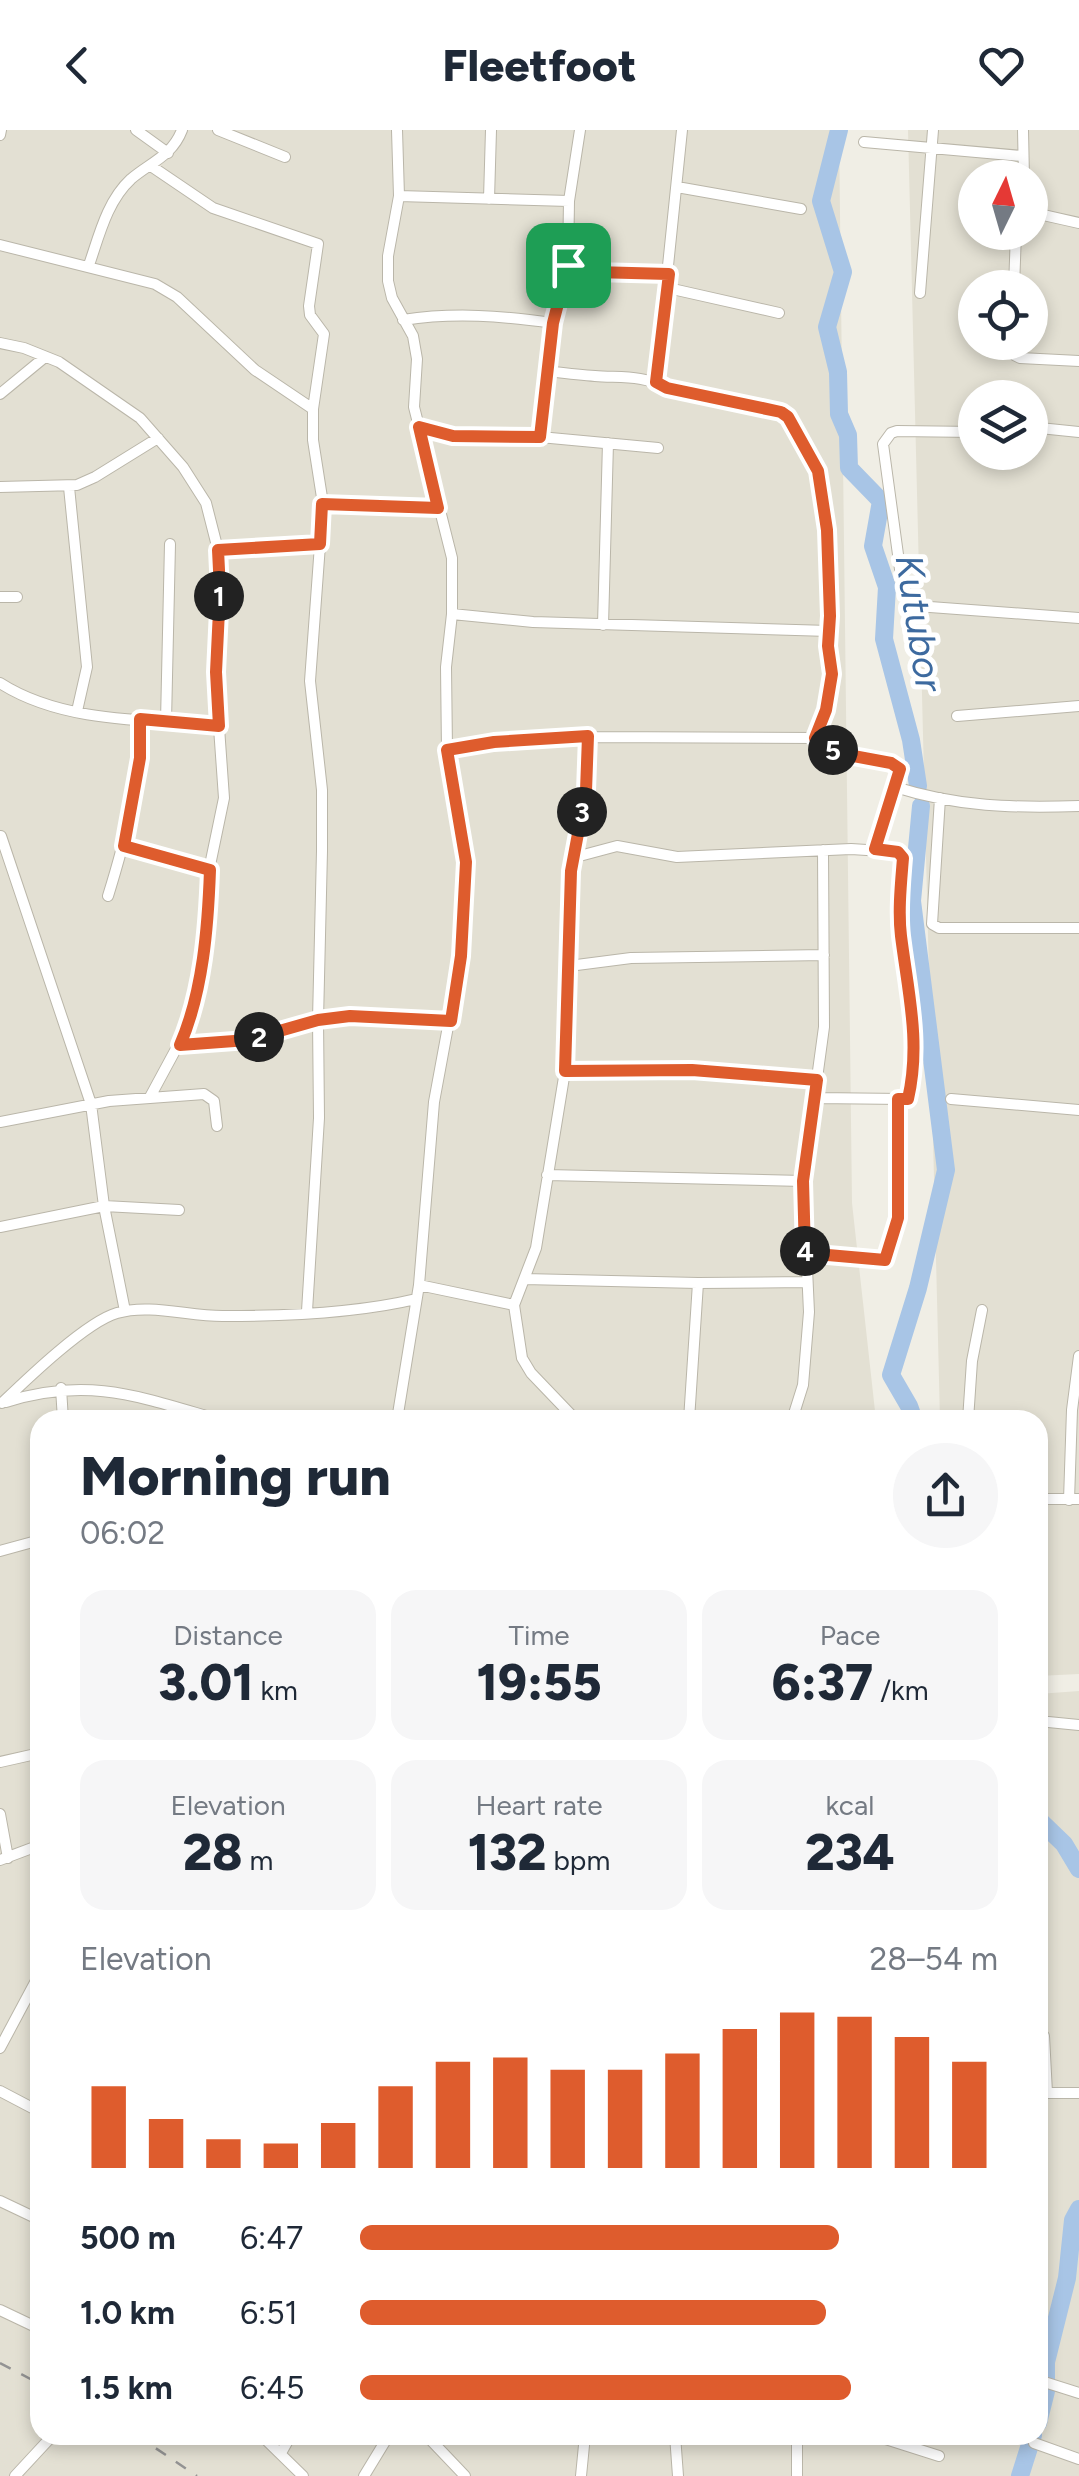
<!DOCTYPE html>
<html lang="en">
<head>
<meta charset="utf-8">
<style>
	:root { --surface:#fff; --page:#f6f6f7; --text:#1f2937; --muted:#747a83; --accent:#de5c2d }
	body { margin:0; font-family:Figtree,sans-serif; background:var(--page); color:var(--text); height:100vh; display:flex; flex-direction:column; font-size:38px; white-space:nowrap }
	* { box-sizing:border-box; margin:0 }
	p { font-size:32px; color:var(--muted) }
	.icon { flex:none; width:55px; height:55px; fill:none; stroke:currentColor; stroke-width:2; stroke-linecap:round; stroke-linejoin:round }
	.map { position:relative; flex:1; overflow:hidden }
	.sheet { position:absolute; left:30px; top:1280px; width:1018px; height:1035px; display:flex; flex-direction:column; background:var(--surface); border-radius:30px; box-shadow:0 5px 15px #0003 }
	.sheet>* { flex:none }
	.needle { width:65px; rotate:5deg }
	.buttons { position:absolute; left:958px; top:30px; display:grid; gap:20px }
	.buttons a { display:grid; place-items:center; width:90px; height:90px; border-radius:50%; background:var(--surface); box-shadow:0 5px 15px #0003; font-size:50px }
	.pin { position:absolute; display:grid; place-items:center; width:85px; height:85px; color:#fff; margin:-42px; border-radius:20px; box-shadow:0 5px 15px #0006 }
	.km { position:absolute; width:50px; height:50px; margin:-25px; border-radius:50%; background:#222; color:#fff; font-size:28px; line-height:50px; text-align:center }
	.round { display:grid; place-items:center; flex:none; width:105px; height:105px; border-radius:52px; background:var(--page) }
	.head { display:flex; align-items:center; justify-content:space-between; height:170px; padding:0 50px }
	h1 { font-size:55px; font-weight:800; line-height:75px }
	.stats { display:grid; grid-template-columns:repeat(3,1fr); gap:15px; height:170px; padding:10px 50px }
	.stats div { display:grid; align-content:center; border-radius:25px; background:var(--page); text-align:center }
	.stats b { font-size:50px; font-weight:800 }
	.stats small { font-size:28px; font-weight:400 }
	.stats p { font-size:28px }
	.chart { height:280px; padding:20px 50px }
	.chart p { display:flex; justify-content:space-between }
	.chart svg { width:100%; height:180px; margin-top:10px; stroke:var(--accent); stroke-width:6 }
	ul { padding:0 50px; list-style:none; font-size:32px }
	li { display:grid; grid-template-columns:160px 120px 1fr; align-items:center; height:75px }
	li i { height:25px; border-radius:12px; background:var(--accent) }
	header { display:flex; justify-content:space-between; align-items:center; height:130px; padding:0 50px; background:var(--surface); font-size:45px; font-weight:800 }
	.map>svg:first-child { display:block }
	.residential { fill:#e3e0d3; fill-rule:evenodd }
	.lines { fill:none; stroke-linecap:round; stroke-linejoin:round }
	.river { stroke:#a8c5e6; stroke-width:18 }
	.street-casing { stroke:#bab6a9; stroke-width:12 }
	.street { stroke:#fff; stroke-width:10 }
	.rail { stroke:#939393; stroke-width:2.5; stroke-dasharray:12 12; stroke-linecap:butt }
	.route-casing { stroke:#fff; stroke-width:20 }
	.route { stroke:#de5c2d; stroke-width:12 }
	.labels { text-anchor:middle; stroke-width:10; stroke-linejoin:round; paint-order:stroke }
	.water-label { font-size:38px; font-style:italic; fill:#3d6a9f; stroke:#fff }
</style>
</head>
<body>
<header><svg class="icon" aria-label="back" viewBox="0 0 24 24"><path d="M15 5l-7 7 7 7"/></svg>Fleetfoot<svg class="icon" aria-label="heart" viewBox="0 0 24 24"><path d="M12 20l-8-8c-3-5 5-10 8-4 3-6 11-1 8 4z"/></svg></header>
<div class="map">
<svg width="1079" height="2346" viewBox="0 0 1079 2346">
	<rect width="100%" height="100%" fill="#f0eee5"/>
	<!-- residential -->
	<path class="residential" d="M0,0H839L852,1073L876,1290H40V2305H1038V1564L1079,1561V2346H0Z
		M908,0H1079V1544L1038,1546V1290H940ZM975,48H1030V102H975ZM975,158H1030V212H975ZM975,268H1030V322H975Z"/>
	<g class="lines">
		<!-- river -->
		<path class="river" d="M839,0L821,71L843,142L827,197L838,242L839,284L848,305L849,338L881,371L873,416L887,457L884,509L911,610L918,656
			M914,1290L909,1276L891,1245L918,1158L946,1040L912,771L921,676
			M1038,1689L1064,1714L1079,1739
			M1038,2293L1046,2261V2232L1067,2148L1073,2090L1079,2079
			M1020,2346L1033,2305"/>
		<defs>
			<path id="street" d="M136,0L168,23
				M218,0L285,27
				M1023,0L1024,48
				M0,5L1,0
				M864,12L1022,26
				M151,36L213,78L318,114L309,176L310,185L324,204L313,279V310L323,374L310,551L322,660V721L318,890L319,988L307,1181
				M677,57L801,79
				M399,66L569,71
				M489,69L491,0
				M1030,82L1079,93
				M0,115L155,154L177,167L255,240L313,279
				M89,135C99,106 107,71 131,49C151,32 172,26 182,0
				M568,135L595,142L669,144
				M668,158L779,183
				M1014,158L1016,102
				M920,163L933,0
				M403,190C455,182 502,186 553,193
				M1013,212L1014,225L1020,228L1079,231
				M0,213L24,218L59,232L140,288L183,337L206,373L218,420L220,459L216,555L224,668L209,740L208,785L190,893L150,967
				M546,241C563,243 579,245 595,246C621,248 643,245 667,258L781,282L788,287L818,341L827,400L830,485L827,516L831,544L826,580L815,608
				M656,252L682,0
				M0,264L45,227
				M419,297L453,306L540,307L553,193L568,135L569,71L580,0
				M1030,297L1079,302
				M975,302L897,301L891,303L883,314L902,454L910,469L930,477L1079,488
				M540,307L658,318
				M0,357L77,355L95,347L158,308
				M69,357L87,537L77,581
				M323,374L438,379
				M218,420L320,414
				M0,467H17
				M452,484L533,492L829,501
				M603,495L608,313
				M0,553C62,593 148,590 219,595
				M957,586L1079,576
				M166,591L170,414
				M447,620L495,612L588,607L815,608L837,623L891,633L900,639L875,719
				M895,657C958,677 1013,678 1079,676
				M940,668L932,794L939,798H1079
				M1,706L91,974L104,1076L125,1181
				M123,716L209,740
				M572,728L617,716L677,727L851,719L898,722L903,728C901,754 898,781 901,806C908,862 921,913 908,969
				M108,766C126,708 141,650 139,589
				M569,836L631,828L824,825
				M180,915L248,910L318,890L349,887L451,891
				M565,941L692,940L817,951
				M816,968L903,969
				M951,969L1079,980
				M0,992L109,971L204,964L214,971L217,996
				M547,1045L803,1051
				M0,1097L104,1076L179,1080
				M805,1123L880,1130L887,1127L898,1088V969
				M524,1149L698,1153L807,1152
				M419,1155L514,1175
				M61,1258L63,1290
				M6,1272C89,1246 140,1267 220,1290
				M2,1273C27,1249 86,1192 117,1183C150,1173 191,1187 225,1186C286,1186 358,1183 416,1169
				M397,1290L419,1155L434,972L461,826L466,732L447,620L446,537L452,484V428L414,277L417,229L413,206L392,168L388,151V126L399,66L397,0
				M576,1290L531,1243L522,1228L514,1175L536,1118L565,941L572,728L587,661L588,607
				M689,1290L698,1153
				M792,1290L803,1255L809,1182L803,1051L824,897L823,720
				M968,1290L972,1231L982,1180
				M1038,1369H1079
				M1069,1370L1072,1280L1079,1226
				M0,1421L40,1410
				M1038,1591L1079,1595
				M0,1632L40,1623
				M0,1684L8,1728
				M0,1730L40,1715
				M1044,1906L1047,1963
				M0,1918L40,1843
				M0,1961L40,1982
				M1038,1963H1079
				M0,2071L40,2090
				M0,2180L40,2199
				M1038,2250L1079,2263
				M261,2305L303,2346
				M426,2305L465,2346
				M675,2305L678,2346
				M873,2305L939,2326
				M1034,2313L1079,2329
				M281,2323L291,2305
				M15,2346L53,2305
				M364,2346L389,2305
				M581,2346L585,2305
				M797,2346V2305"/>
		</defs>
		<!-- street casing -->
		<use href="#street" class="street-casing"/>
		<!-- street -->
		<use href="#street" class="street"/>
		<!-- rail -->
		<path class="rail" d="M0,2233L40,2254
			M136,2305L197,2346"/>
	</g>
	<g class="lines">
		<defs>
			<path id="route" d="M568,135L594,142L669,144L656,252L667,258L781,282L788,287L818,341L827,400L830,486L828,516L832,544L826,580L815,608L837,623L891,633L900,639L875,719L898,722L903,728C901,753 898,781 901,806C908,862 921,913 908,969H898V1088L885,1130L805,1123L803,1051L817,950L692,940L565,941L571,741L586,661L588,606L494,612L447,620L466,732L461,826L451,891L350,886L318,890L248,910L180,915C203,862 208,797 210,740L124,716L140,628V589L219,596L216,542L220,460L218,420L320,414L322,374L438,378L419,297L453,306L540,307L553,193Z"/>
		</defs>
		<!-- route casing -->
		<use href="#route" class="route-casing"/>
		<!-- route -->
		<use href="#route" class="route"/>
	</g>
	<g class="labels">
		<!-- water labels -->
		<g class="water-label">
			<text transform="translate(919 493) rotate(81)" y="13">Kutubor</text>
		</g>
	</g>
</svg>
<div class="buttons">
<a><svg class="needle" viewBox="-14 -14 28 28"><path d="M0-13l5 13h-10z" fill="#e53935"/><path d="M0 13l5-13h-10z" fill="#747a83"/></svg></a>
<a><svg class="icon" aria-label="locate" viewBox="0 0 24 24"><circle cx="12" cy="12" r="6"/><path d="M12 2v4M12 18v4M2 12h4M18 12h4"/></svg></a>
<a><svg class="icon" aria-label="layers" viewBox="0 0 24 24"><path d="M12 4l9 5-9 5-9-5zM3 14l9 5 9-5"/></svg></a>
</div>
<div class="pin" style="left:568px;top:135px;background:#1e9e55"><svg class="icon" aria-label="arrive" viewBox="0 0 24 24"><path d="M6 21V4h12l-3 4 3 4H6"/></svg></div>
<b class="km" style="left:219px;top:466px">1</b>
<b class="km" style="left:259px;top:907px">2</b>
<b class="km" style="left:582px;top:682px">3</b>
<b class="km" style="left:805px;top:1121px">4</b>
<b class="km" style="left:833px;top:620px">5</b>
<section class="sheet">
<div class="head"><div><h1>Morning run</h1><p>06:02</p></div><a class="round"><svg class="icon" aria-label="share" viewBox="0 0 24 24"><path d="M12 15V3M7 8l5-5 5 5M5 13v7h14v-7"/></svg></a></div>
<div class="stats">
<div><p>Distance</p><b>3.01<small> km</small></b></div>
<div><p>Time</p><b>19:55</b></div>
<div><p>Pace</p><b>6:37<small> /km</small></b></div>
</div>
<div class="stats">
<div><p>Elevation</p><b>28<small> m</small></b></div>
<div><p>Heart rate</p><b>132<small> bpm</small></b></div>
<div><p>kcal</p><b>234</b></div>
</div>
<div class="chart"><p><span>Elevation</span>28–54 m</p>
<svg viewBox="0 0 160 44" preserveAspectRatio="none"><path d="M5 44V24M15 44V32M25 44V37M35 44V38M45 44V33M55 44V24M65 44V18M75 44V17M85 44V20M95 44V20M105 44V16M115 44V10M125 44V6M135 44V7M145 44V12M155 44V18"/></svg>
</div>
<ul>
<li><b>500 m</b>6:47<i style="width:75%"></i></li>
<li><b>1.0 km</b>6:51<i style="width:73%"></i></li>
<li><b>1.5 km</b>6:45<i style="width:77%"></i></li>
</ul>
</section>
</div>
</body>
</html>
